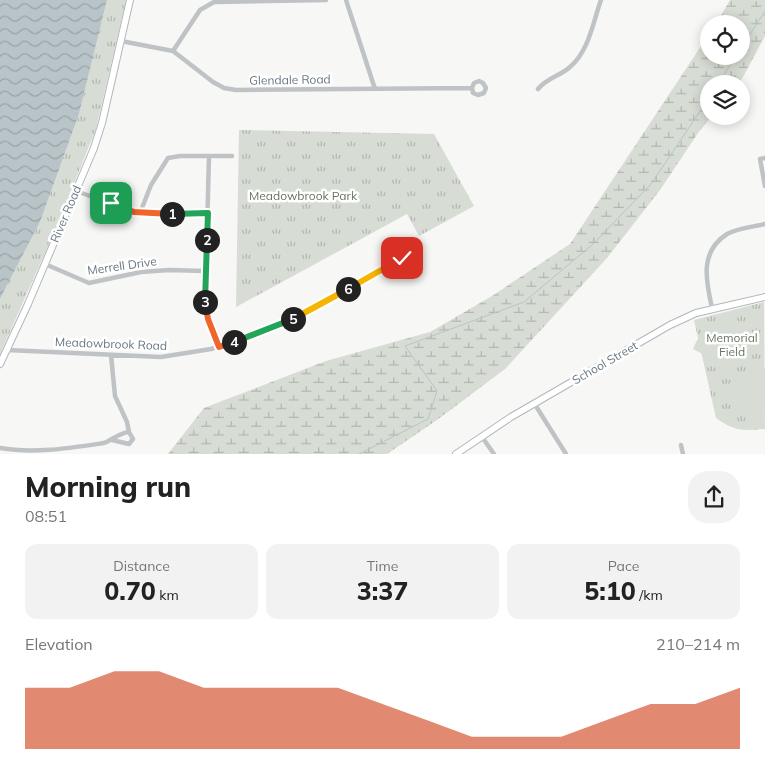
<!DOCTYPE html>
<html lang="en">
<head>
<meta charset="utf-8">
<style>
	:root { --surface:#fff; --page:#f2f2f2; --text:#222; --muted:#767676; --accent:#d75836 }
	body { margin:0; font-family:Mulish,sans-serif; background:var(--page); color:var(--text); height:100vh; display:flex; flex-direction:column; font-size:19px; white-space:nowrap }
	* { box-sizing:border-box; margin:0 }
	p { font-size:16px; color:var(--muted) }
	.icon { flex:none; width:28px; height:28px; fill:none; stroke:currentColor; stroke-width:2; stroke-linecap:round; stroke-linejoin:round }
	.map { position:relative; height:454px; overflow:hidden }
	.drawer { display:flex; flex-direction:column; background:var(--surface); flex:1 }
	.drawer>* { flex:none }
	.fabs { position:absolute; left:700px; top:15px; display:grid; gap:10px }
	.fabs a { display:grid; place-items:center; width:50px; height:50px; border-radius:50%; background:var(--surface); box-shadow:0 2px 12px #0003; font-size:25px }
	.pin { position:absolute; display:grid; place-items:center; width:42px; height:42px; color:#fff; margin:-21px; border-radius:10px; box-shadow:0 2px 8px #0006 }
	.km { position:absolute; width:25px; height:25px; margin:-12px; border-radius:50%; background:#222; color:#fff; font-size:14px; line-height:25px; text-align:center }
	.round { display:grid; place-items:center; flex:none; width:52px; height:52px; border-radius:20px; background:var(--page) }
	.overview { display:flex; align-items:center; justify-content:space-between; height:85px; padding:0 25px }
	h1 { font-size:28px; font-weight:800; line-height:38px }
	.figures { display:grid; grid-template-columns:repeat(3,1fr); gap:8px; height:85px; padding:5px 25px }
	.figures div { display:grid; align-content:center; border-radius:12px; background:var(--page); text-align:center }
	.figures b { font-size:25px; font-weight:800 }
	.figures small { font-size:14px; font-weight:400 }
	.figures p { font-size:14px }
	.chart { height:140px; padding:10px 25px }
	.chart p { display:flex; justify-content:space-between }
	.chart svg { width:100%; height:90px; margin-top:5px; fill:var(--accent); opacity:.7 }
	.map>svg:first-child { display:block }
	.wetland { fill:url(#wetland-marsh) }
	.park { fill:url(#park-tufts) }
	.garden { fill:#d7dcd4 }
	.water { fill:url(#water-waves) }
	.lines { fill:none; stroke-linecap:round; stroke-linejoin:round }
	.stream { stroke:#b8c4c8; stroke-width:1 }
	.secondary-casing { stroke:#b1b7bb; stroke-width:8 }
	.street { stroke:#bfc3c6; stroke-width:4.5 }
	.secondary { stroke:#fff; stroke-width:6 }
	.split-1-casing { stroke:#fff; stroke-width:10 }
	.split-2-casing { stroke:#fff; stroke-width:10 }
	.split-3-casing { stroke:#fff; stroke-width:10 }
	.split-4-casing { stroke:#fff; stroke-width:10 }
	.split-5-casing { stroke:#fff; stroke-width:10 }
	.split-6-casing { stroke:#fff; stroke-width:10 }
	.split-7-casing { stroke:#fff; stroke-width:10 }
	.split-1 { stroke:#f0652b; stroke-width:6 }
	.split-2 { stroke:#22a559; stroke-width:6 }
	.split-3 { stroke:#22a559; stroke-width:6 }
	.split-4 { stroke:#f0652b; stroke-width:6 }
	.split-5 { stroke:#22a559; stroke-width:6 }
	.split-6 { stroke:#f5b400; stroke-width:6 }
	.split-7 { stroke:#f5b400; stroke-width:6 }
	.labels { text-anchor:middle; stroke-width:5; stroke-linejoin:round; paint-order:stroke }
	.street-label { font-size:12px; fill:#697884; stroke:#fff }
	.park-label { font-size:12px; fill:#677663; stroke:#fff }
</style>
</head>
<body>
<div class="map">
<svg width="765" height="454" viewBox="0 0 765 454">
	<defs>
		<pattern id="wetland-marsh" width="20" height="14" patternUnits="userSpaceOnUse" patternTransform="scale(1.25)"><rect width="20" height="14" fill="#d7dcd4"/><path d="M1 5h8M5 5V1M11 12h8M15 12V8" fill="none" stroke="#b2b7b2"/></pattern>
		<pattern id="park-tufts" width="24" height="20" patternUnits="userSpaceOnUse" patternTransform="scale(1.25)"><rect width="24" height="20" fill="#d7dcd4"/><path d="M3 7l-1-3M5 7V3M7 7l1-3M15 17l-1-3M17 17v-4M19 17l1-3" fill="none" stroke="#b2b7b2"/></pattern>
		<pattern id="water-waves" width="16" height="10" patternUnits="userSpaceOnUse" patternTransform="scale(1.25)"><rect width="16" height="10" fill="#b8c4c8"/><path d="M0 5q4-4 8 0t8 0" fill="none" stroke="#9aa4a8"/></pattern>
	</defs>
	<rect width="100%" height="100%" fill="#f7f7f5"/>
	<!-- wetland -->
	<path class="wetland" d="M730,0H765V36L743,77L738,84H709V116H712L698,133L660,190L607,258L505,369L437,420L387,454H168L204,408L326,361L430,332L492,296L570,244L709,34V56H741V24H716Z"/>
	<!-- park -->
	<path class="park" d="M107,0H126L96,129L56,228L0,354V299L40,222L79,114Z
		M239,130L434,134L474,206L419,236L407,214L236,307Z
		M764,302L765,429C743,431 734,431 716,418L694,320Z"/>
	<!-- garden -->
	<path class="garden" d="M715,323C726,322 734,325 744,331L730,365H723L693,349C698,337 703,329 715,323Z
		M765,367V413C743,416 736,400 729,383Z"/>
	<!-- water -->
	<path class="water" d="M0,0H107L79,114L40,222L0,299Z"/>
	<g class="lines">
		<!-- stream -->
		<path class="stream" d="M741,48L765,11
			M718,84L736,56
			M359,454L428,419L437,391L405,346L524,302L593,244L651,184L709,98"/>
		<defs>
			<path id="secondary" d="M0,364L28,304L94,148L102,123L130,0
				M456,454L511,417L670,325L696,313L765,297"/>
		</defs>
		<!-- secondary casing -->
		<use href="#secondary" class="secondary-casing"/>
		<!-- street -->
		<path class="street" d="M346,0L375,89
			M121,41L173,51L213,82L224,88L236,90L472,88L473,93L478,95L484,93L486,88L483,83L479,81L474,83L472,88
			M173,51L200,10L214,2L326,0
			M538,89C547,78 560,76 570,67C589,51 593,22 601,0
			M209,156L205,307L219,347
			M765,158L760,159L765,186
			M76,191L134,212L172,214L208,213
			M140,213L151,185L168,158L180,156H232
			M45,264L89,283L141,272L169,270L206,271
			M712,308C706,281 699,252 727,234C738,228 753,227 765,224
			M7,350L161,357L211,349L260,332L295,318L402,257
			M534,403L566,454
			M482,437L494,454
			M112,440L129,444L133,439L129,432
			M681,445L683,454
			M0,448C34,454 70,448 104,443C112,440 121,432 129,432L127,422L115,396L111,355"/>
		<!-- secondary -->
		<use href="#secondary" class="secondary"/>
	</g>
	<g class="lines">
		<defs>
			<path id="split-1" d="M111,203L134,212L172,214"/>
			<path id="split-2" d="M172,214L208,213L207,240"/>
			<path id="split-3" d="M205,302L207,240"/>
			<path id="split-4" d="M205,302L208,319L219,347L234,342"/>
			<path id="split-5" d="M234,342L293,319"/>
			<path id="split-6" d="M293,319L348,289"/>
			<path id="split-7" d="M348,289L402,258"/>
		</defs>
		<!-- split-1 casing -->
		<use href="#split-1" class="split-1-casing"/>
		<!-- split-2 casing -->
		<use href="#split-2" class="split-2-casing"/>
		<!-- split-3 casing -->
		<use href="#split-3" class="split-3-casing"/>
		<!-- split-4 casing -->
		<use href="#split-4" class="split-4-casing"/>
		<!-- split-5 casing -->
		<use href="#split-5" class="split-5-casing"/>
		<!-- split-6 casing -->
		<use href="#split-6" class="split-6-casing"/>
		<!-- split-7 casing -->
		<use href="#split-7" class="split-7-casing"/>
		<!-- split-1 -->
		<use href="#split-1" class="split-1"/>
		<!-- split-2 -->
		<use href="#split-2" class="split-2"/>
		<!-- split-3 -->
		<use href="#split-3" class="split-3"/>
		<!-- split-4 -->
		<use href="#split-4" class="split-4"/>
		<!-- split-5 -->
		<use href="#split-5" class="split-5"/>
		<!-- split-6 -->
		<use href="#split-6" class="split-6"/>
		<!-- split-7 -->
		<use href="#split-7" class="split-7"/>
	</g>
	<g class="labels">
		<!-- street labels -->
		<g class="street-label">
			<text transform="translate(290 80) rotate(-1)" y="4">Glendale Road</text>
			<text transform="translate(66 214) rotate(-67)" y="4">River Road</text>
			<text transform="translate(122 266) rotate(-8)" y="4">Merrell Drive</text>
			<text transform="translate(111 344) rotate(2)" y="4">Meadowbrook Road</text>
			<text transform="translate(605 363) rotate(-30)" y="4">School Street</text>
		</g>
		<!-- park labels -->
		<g class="park-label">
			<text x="303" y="200">Meadowbrook Park</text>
			<text x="732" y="342">Memorial<tspan x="732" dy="14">Field</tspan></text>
		</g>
	</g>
</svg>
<div class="fabs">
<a><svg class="icon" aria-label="locate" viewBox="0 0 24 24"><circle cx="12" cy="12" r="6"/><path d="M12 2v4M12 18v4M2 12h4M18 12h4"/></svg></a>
<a><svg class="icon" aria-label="layers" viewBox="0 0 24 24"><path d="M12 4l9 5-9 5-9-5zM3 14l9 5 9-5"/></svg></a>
</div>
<div class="pin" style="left:111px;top:203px;background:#1e9e55"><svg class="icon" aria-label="arrive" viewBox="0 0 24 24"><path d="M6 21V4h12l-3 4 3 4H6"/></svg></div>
<div class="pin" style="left:402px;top:258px;background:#d93025"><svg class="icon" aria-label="check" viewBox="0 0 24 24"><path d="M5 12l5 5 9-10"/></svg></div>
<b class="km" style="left:172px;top:214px">1</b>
<b class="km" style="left:207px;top:240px">2</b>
<b class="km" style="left:205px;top:302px">3</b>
<b class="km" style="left:234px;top:342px">4</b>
<b class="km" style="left:293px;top:319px">5</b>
<b class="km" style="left:348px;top:289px">6</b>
</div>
<section class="drawer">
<div class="overview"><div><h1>Morning run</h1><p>08:51</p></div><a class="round"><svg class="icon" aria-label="share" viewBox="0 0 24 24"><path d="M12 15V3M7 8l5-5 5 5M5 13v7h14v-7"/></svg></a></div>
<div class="figures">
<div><p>Distance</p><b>0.70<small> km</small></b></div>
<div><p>Time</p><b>3:37</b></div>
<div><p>Pace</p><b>5:10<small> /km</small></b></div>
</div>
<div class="chart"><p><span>Elevation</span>210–214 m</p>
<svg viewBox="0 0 160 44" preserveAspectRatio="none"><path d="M0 44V14L10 14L20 6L30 6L40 14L50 14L60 14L70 14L80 22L90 30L100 38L110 38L120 38L130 30L140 22L150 22L160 14V44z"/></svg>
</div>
</section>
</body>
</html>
